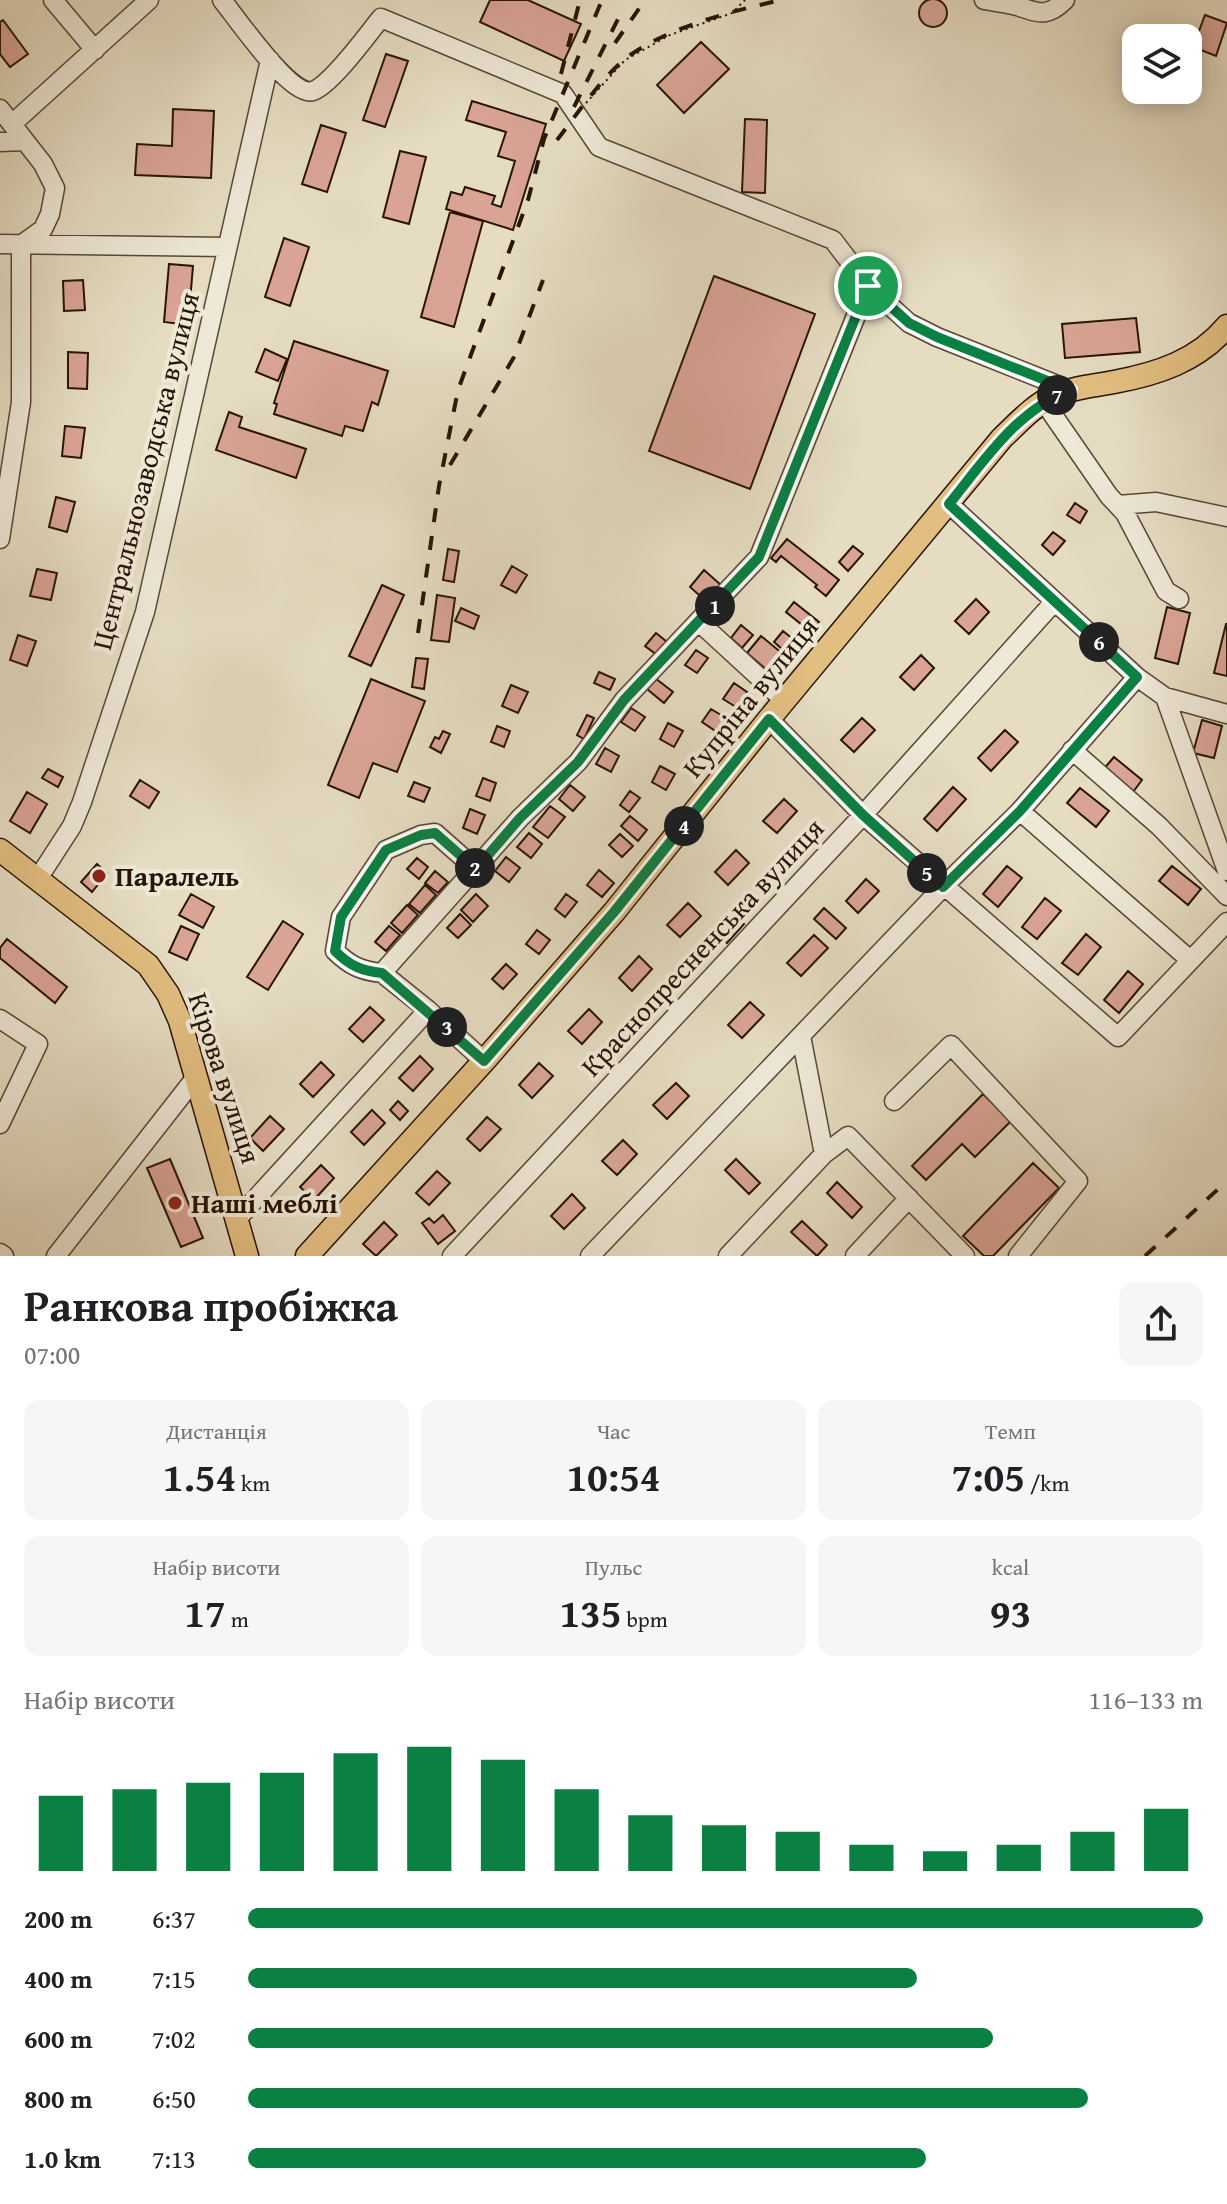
<!DOCTYPE html>
<html lang="uk">
<head>
<meta charset="utf-8">
<style>
	:root { --surface:#fff; --page:#f6f6f6; --text:#202124; --muted:#757577; --accent:#0b8043 }
	body { margin:0; font-family:"Gentium Book Plus",serif; background:var(--page); color:var(--text); height:100vh; display:flex; flex-direction:column; font-size:30px; white-space:nowrap }
	* { box-sizing:border-box; margin:0 }
	p { font-size:26px; color:var(--muted) }
	.icon { flex:none; width:44px; height:44px; fill:none; stroke:currentColor; stroke-width:2; stroke-linecap:round; stroke-linejoin:round }
	.map { position:relative; height:1256px; overflow:hidden }
	.side { display:flex; flex-direction:column; background:var(--surface); flex:1 }
	.side>* { flex:none }
	.tools { position:absolute; left:1122px; top:24px; display:grid; gap:16px }
	.tools a { display:grid; place-items:center; width:80px; height:80px; border-radius:16px; background:var(--surface); box-shadow:0 4px 20px #0003; font-size:40px }
	.pin { position:absolute; display:grid; place-items:center; width:68px; height:68px; color:#fff; margin:-34px; border:4px solid #fff; border-radius:50%; box-shadow:0 2px 8px #0007 }
	.km { position:absolute; width:40px; height:40px; margin:-20px; border-radius:50%; background:#222; color:#fff; font-size:22px; line-height:40px; text-align:center }
	.round { display:grid; place-items:center; flex:none; width:84px; height:84px; border-radius:16px; background:var(--page) }
	.summary { display:flex; align-items:center; justify-content:space-between; height:136px; padding:0 24px }
	h1 { font-size:44px; font-weight:700; line-height:60px }
	.stats { display:grid; grid-template-columns:repeat(3,1fr); gap:12px; height:136px; padding:8px 24px }
	.stats div { display:grid; align-content:center; border-radius:16px; background:var(--page); text-align:center }
	.stats b { font-size:40px; font-weight:700 }
	.stats small { font-size:22px; font-weight:400 }
	.stats p { font-size:22px }
	.chart { height:224px; padding:16px 24px }
	.chart p { display:flex; justify-content:space-between }
	.chart svg { width:100%; height:144px; margin-top:8px; stroke:var(--accent); stroke-width:6 }
	ul { padding:0 24px; list-style:none; font-size:26px }
	li { display:grid; grid-template-columns:128px 96px 1fr; align-items:center; height:60px }
	li i { height:20px; border-radius:10px; background:var(--accent) }
	.map>svg:first-child { display:block }
	.building { fill:#d9a496; stroke:#291505; stroke-width:2 }
	.lines { fill:none; stroke-linecap:round; stroke-linejoin:round }
	.minor-casing { stroke:#584734; stroke-width:21 }
	.major-casing { stroke:#291505; stroke-width:25 }
	.path { stroke:#291505; stroke-width:2; stroke-dasharray:2 4; stroke-linecap:butt }
	.minor { stroke:#eee8d7; stroke-width:18 }
	.major { stroke:#e2be81; stroke-width:22 }
	.rail { stroke:#291505; stroke-width:4; stroke-dasharray:14 14; stroke-linecap:butt }
	.route-casing { stroke:#fff; stroke-width:16 }
	.route { stroke:#0b8043; stroke-width:10 }
	.poi-dot { fill:#8f2418; stroke:#eee8d7; stroke-width:3 }
	.labels { text-anchor:middle; stroke-width:8; stroke-linejoin:round; paint-order:stroke }
	.street-label { font-size:28px; fill:#291505; stroke:#eee8d7 }
	.poi-label { font-size:28px; font-weight:bold; fill:#291505; stroke:#eee8d7; text-anchor:start }
</style>
</head>
<body>
<div class="map">
<svg width="1227" height="1256" viewBox="0 0 1227 1256">
	<rect width="100%" height="100%" fill="#e5dcc2"/>
	<filter id="stains"><feTurbulence type="fractalNoise" baseFrequency=".0025" numOctaves="4"/><feColorMatrix values="0 0 0 0 .2 0 0 0 0 .09 0 0 0 0 .02 0 0 0 .5 -.17"/></filter>
	<radialGradient id="worn" r=".72"><stop offset=".6" stop-color="#630" stop-opacity="0"/><stop offset="1" stop-color="#630" stop-opacity=".3"/></radialGradient>
	<!-- building -->
	<path class="building" d="M919 13a14 14 0 1 1 28 0a14 14 0 1 1-28 0Z
		M490,0H528L581,24L564,61L480,22Z
		M1205,15L1227,23L1216,56L1193,47Z
		M3,20L28,54L10,67L0,54V22Z
		M701,42L729,69L684,113L657,85Z
		M386,54L408,61L385,127L363,120Z
		M472,101L546,124L513,230L446,209L451,192L462,195L465,187L495,196L492,204L501,207L515,161L498,156L506,132L466,120Z
		M173,109L214,111L211,178L135,175L137,144L172,146Z
		M745,119L767,120L765,193L742,192Z
		M321,125L346,133L327,192L302,184Z
		M400,151L426,157L409,224L383,217Z
		M450,212L483,221L454,327L421,317Z
		M284,238L309,247L290,306L265,297Z
		M169,264L193,266L188,325L164,322Z
		M714,276L815,314L750,489L649,451Z
		M83,280L85,310L64,311L63,281Z
		M1136,318L1140,352L1065,358L1062,324Z
		M294,341L388,371L378,405L372,402L363,431L345,426L342,436L274,414L277,404L274,403Z
		M265,349L287,359L278,381L256,372Z
		M68,352L88,353L87,389L68,388Z
		M229,412L242,417L239,427L306,449L296,478L216,450Z
		M65,426L85,428L81,458L62,456Z
		M56,497L75,502L67,532L49,527Z
		M1075,503L1087,511L1080,523L1067,515Z
		M1053,532L1065,541L1053,555L1042,545Z
		M787,539L839,580L826,596L815,587L817,585L781,556L776,562L771,558Z
		M853,546L863,554L848,571L839,562Z
		M448,549L459,551L454,582L443,580Z
		M512,566L527,575L516,593L501,585Z
		M37,569L57,573L51,600L30,596Z
		M704,570L721,585L707,602L690,587Z
		M382,585L404,595L371,666L349,656Z
		M437,595L455,598L449,642L431,640Z
		M976,599L989,612L969,634L955,621Z
		M794,602L819,622L811,632L786,612Z
		M1167,607L1190,613L1178,664L1155,658Z
		M461,608L479,616L474,629L455,621Z
		M1226,624H1227V676L1214,673Z
		M741,625L753,635L742,648L731,638Z
		M783,631L793,639L783,650L774,642Z
		M656,633L667,642L657,655L645,646Z
		M18,635L36,641L27,666L10,660Z
		M761,636L789,659L774,676L747,653Z
		M696,650L708,658L697,673L685,665Z
		M921,655L934,668L914,690L900,677Z
		M416,658L428,659L424,689L412,687Z
		M599,672L615,679L610,690L594,683Z
		M655,678L673,692L664,703L647,689Z
		M371,679L425,701L397,772L373,763L359,798L328,785Z
		M734,683L747,692L736,707L723,699Z
		M511,685L528,692L518,713L502,706Z
		M631,708L645,717L635,731L621,722Z
		M711,709L726,718L717,732L702,722Z
		M587,715L594,718L584,739L577,735Z
		M862,718L875,730L854,752L841,740Z
		M1202,720L1222,726L1214,758L1193,753Z
		M668,723L683,731L674,747L660,739Z
		M497,726L510,731L504,747L491,742Z
		M1005,730L1018,742L991,771L978,758Z
		M443,731L450,734L441,753L430,747L435,737L439,739Z
		M605,748L619,756L611,772L596,764Z
		M1114,757L1142,780L1130,796L1101,772Z
		M660,766L675,774L666,790L652,782Z
		M48,769L63,777L58,787L42,778Z
		M483,778L496,783L490,801L476,796Z
		M140,780L159,792L149,808L130,796Z
		M414,782L430,788L424,802L408,796Z
		M570,785L585,797L573,811L559,799Z
		M953,787L966,799L937,831L924,819Z
		M1080,788L1109,811L1096,827L1067,803Z
		M630,791L640,798L629,812L620,805Z
		M27,792L47,804L30,833L10,821Z
		M784,799L797,811L777,833L763,821Z
		M550,806L565,817L548,838L533,827Z
		M470,809L485,815L477,834L463,828Z
		M630,816L647,830L638,841L621,826Z
		M529,833L542,844L531,858L517,847Z
		M620,834L633,846L622,857L609,845Z
		M736,850L749,863L728,885L715,872Z
		M506,857L520,868L509,882L495,871Z
		M417,858L428,867L419,879L407,869Z
		M97,864L107,873L92,892L81,882Z
		M1007,866L1022,878L998,907L983,894Z
		M1172,866L1201,889L1188,905L1159,881Z
		M599,870L614,883L602,897L587,885Z
		M435,871L448,882L438,893L425,883Z
		M866,879L879,891L858,913L846,901Z
		M425,885L436,895L420,913L409,904Z
		M191,894L214,907L203,928L179,915Z
		M476,894L488,906L473,922L461,910Z
		M566,894L577,902L565,917L555,909Z
		M1045,898L1061,911L1037,939L1022,927Z
		M688,903L701,916L680,937L667,925Z
		M407,905L418,915L402,933L391,923Z
		M824,908L846,928L836,939L814,919Z
		M733,913L744,924L727,943L715,932Z
		M460,914L471,925L458,938L447,928Z
		M283,921L303,934L268,990L247,977Z
		M181,926L199,934L187,960L169,952Z
		M389,926L400,935L386,951L375,942Z
		M537,930L550,940L539,954L526,944Z
		M1086,934L1101,947L1078,975L1062,963Z
		M814,935L828,948L801,976L787,963Z
		M7,939L67,987L55,1003L0,958V948Z
		M639,956L652,969L632,991L619,978Z
		M506,964L517,974L503,989L492,979Z
		M1128,971L1143,984L1119,1013L1104,1000Z
		M750,1002L764,1015L742,1038L728,1025Z
		M370,1007L384,1020L363,1042L349,1029Z
		M589,1009L602,1022L582,1044L568,1031Z
		M420,1056L433,1069L413,1091L399,1078Z
		M321,1062L334,1075L313,1097L300,1084Z
		M539,1063L553,1076L532,1098L519,1085Z
		M676,1083L689,1096L667,1119L653,1105Z
		M983,1094L1011,1121L975,1157L962,1144L926,1180L912,1166Z
		M398,1101L408,1111L400,1120L390,1110Z
		M372,1110L385,1123L364,1145L351,1132Z
		M270,1116L284,1129L263,1151L250,1138Z
		M487,1117L501,1129L480,1151L467,1139Z
		M623,1140L637,1154L617,1175L602,1161Z
		M170,1159L203,1238L181,1247L147,1168Z
		M736,1159L760,1183L749,1194L725,1170Z
		M1033,1163L1059,1188L993,1256H984L963,1236Z
		M321,1165L334,1178L314,1200L300,1187Z
		M437,1171L450,1183L429,1205L416,1193Z
		M837,1182L862,1207L852,1218L827,1193Z
		M572,1194L585,1208L564,1229L551,1216Z
		M443,1215L455,1231L438,1244L422,1223L429,1218L434,1223Z
		M802,1221L827,1245L817,1256L791,1232Z
		M384,1222L397,1235L376,1256L363,1244Z"/>
	<g class="lines">
		<defs>
			<path id="minor" d="M53,0L95,50
				M222,0C236,17 291,98 313,91C332,84 367,35 381,18L563,94L599,147L833,240L868,286L909,323L937,337L1070,390
				M984,0C995,2 1006,3 1017,6C1039,13 1047,18 1065,0
				M0,109L43,164L55,188L50,214L43,229L21,245V402L0,539
				M12,124L149,0
				M0,142L25,141
				M0,244L227,247
				M1044,402L1109,496L1125,513L1166,591L1179,599
				M949,504L1137,677L1165,697L1227,871
				M1118,505L1156,502L1227,517
				M699,622L785,701
				M1165,697L1227,714
				M769,719L863,815L1118,1037L1227,922
				M1072,750L1159,826L1227,896
				M1020,811L1189,959
				M37,880L72,826L82,802L145,612L270,60
				M382,973C362,971 350,966 335,951L341,917L386,850L421,835L435,833L476,869
				M428,1010L484,1061
				M0,1019L38,1044L0,1124
				M894,1101L951,1045L1078,1181L1018,1256
				M824,1154L848,1136L965,1256
				M237,1219L428,1010L382,973L520,818L578,762L624,700L759,557L868,286
				M0,1253L4,1256
				M56,1256L196,1077
				M452,1256L863,815L1054,602
				M590,1256L943,887L1020,811L1137,677
				M728,1256L824,1154L801,1036
				M855,1256L909,1198"/>
			<path id="major" d="M0,850L148,965L168,994L180,1021L247,1256
				M307,1256L484,1061L614,912L769,719L1002,438C1018,423 1034,405 1054,396C1073,387 1094,386 1114,382C1157,374 1198,361 1227,326"/>
		</defs>
		<!-- minor casing -->
		<use href="#minor" class="minor-casing"/>
		<!-- major casing -->
		<use href="#major" class="major-casing"/>
		<!-- path -->
		<path class="path" d="M586,103L625,60L670,35L732,13L745,0"/>
		<!-- minor -->
		<use href="#minor" class="minor"/>
		<!-- major -->
		<use href="#major" class="major"/>
		<!-- rail -->
		<path class="rail" d="M615,43L645,0
			M561,74L580,0
			M574,107L619,17
			M557,140C578,113 599,81 625,59C665,28 732,11 781,0
			M450,465L514,357L543,280
			M418,633L439,486L458,390L528,200L544,139L602,0
			M1145,1256L1227,1181"/>
	</g>
	<g class="lines">
		<defs>
			<path id="route" d="M868,286L909,323L937,337L1070,390C1016,411 984,461 949,504L1137,677L1020,811L943,887L863,815L769,719L614,912L484,1061L382,973C362,971 350,966 335,951L341,917L386,850L421,835L435,833L476,869L520,818L578,762L624,700L759,557Z"/>
		</defs>
		<!-- route casing -->
		<use href="#route" class="route-casing"/>
		<!-- route -->
		<use href="#route" class="route"/>
	</g>
	<!-- markers -->
	<g class="poi-dot">
		<circle cx="99" cy="876" r="8"/>
		<circle cx="175" cy="1203" r="8"/>
	</g>
	<g class="labels">
		<!-- street labels -->
		<g class="street-label">
			<text transform="translate(145 471) rotate(-76)" y="10">Центральнозаводська вулиця</text>
			<text transform="translate(750 697) rotate(-51)" y="10">Купріна вулиця</text>
			<text transform="translate(702 947) rotate(-47)" y="10">Краснопресненська вулиця</text>
			<text transform="translate(225 1078) rotate(72)" y="10">Кірова вулиця</text>
		</g>
		<!-- poi labels -->
		<g class="poi-label">
			<text x="115" y="886">Паралель</text>
			<text x="191" y="1213">Наші меблі</text>
		</g>
	</g>
	<rect width="100%" height="100%" filter="url(#stains)"/>
	<rect width="100%" height="100%" fill="url(#worn)"/>
</svg>
<div class="tools">
<a><svg class="icon" aria-label="layers" viewBox="0 0 24 24"><path d="M12 4l9 5-9 5-9-5zM3 14l9 5 9-5"/></svg></a>
</div>
<div class="pin" style="left:868px;top:286px;background:#1e9e55"><svg class="icon" aria-label="arrive" viewBox="0 0 24 24"><path d="M6 21V4h12l-3 4 3 4H6"/></svg></div>
<b class="km" style="left:715px;top:606px">1</b>
<b class="km" style="left:475px;top:868px">2</b>
<b class="km" style="left:447px;top:1027px">3</b>
<b class="km" style="left:684px;top:826px">4</b>
<b class="km" style="left:927px;top:873px">5</b>
<b class="km" style="left:1099px;top:642px">6</b>
<b class="km" style="left:1057px;top:395px">7</b>
</div>
<section class="side">
<div class="summary"><div><h1>Ранкова пробіжка</h1><p>07:00</p></div><a class="round"><svg class="icon" aria-label="share" viewBox="0 0 24 24"><path d="M12 15V3M7 8l5-5 5 5M5 13v7h14v-7"/></svg></a></div>
<div class="stats">
<div><p>Дистанція</p><b>1.54<small> km</small></b></div>
<div><p>Час</p><b>10:54</b></div>
<div><p>Темп</p><b>7:05<small> /km</small></b></div>
</div>
<div class="stats">
<div><p>Набір висоти</p><b>17<small> m</small></b></div>
<div><p>Пульс</p><b>135<small> bpm</small></b></div>
<div><p>kcal</p><b>93</b></div>
</div>
<div class="chart"><p><span>Набір висоти</span>116–133 m</p>
<svg viewBox="0 0 160 44" preserveAspectRatio="none"><path d="M5 44V21M15 44V19M25 44V17M35 44V14M45 44V8M55 44V6M65 44V10M75 44V19M85 44V27M95 44V30M105 44V32M115 44V36M125 44V38M135 44V36M145 44V32M155 44V25"/></svg>
</div>
<ul>
<li><b>200 m</b>6:37<i style="width:100%"></i></li>
<li><b>400 m</b>7:15<i style="width:70%"></i></li>
<li><b>600 m</b>7:02<i style="width:78%"></i></li>
<li><b>800 m</b>6:50<i style="width:88%"></i></li>
<li><b>1.0 km</b>7:13<i style="width:71%"></i></li>
</ul>
</section>
</body>
</html>
